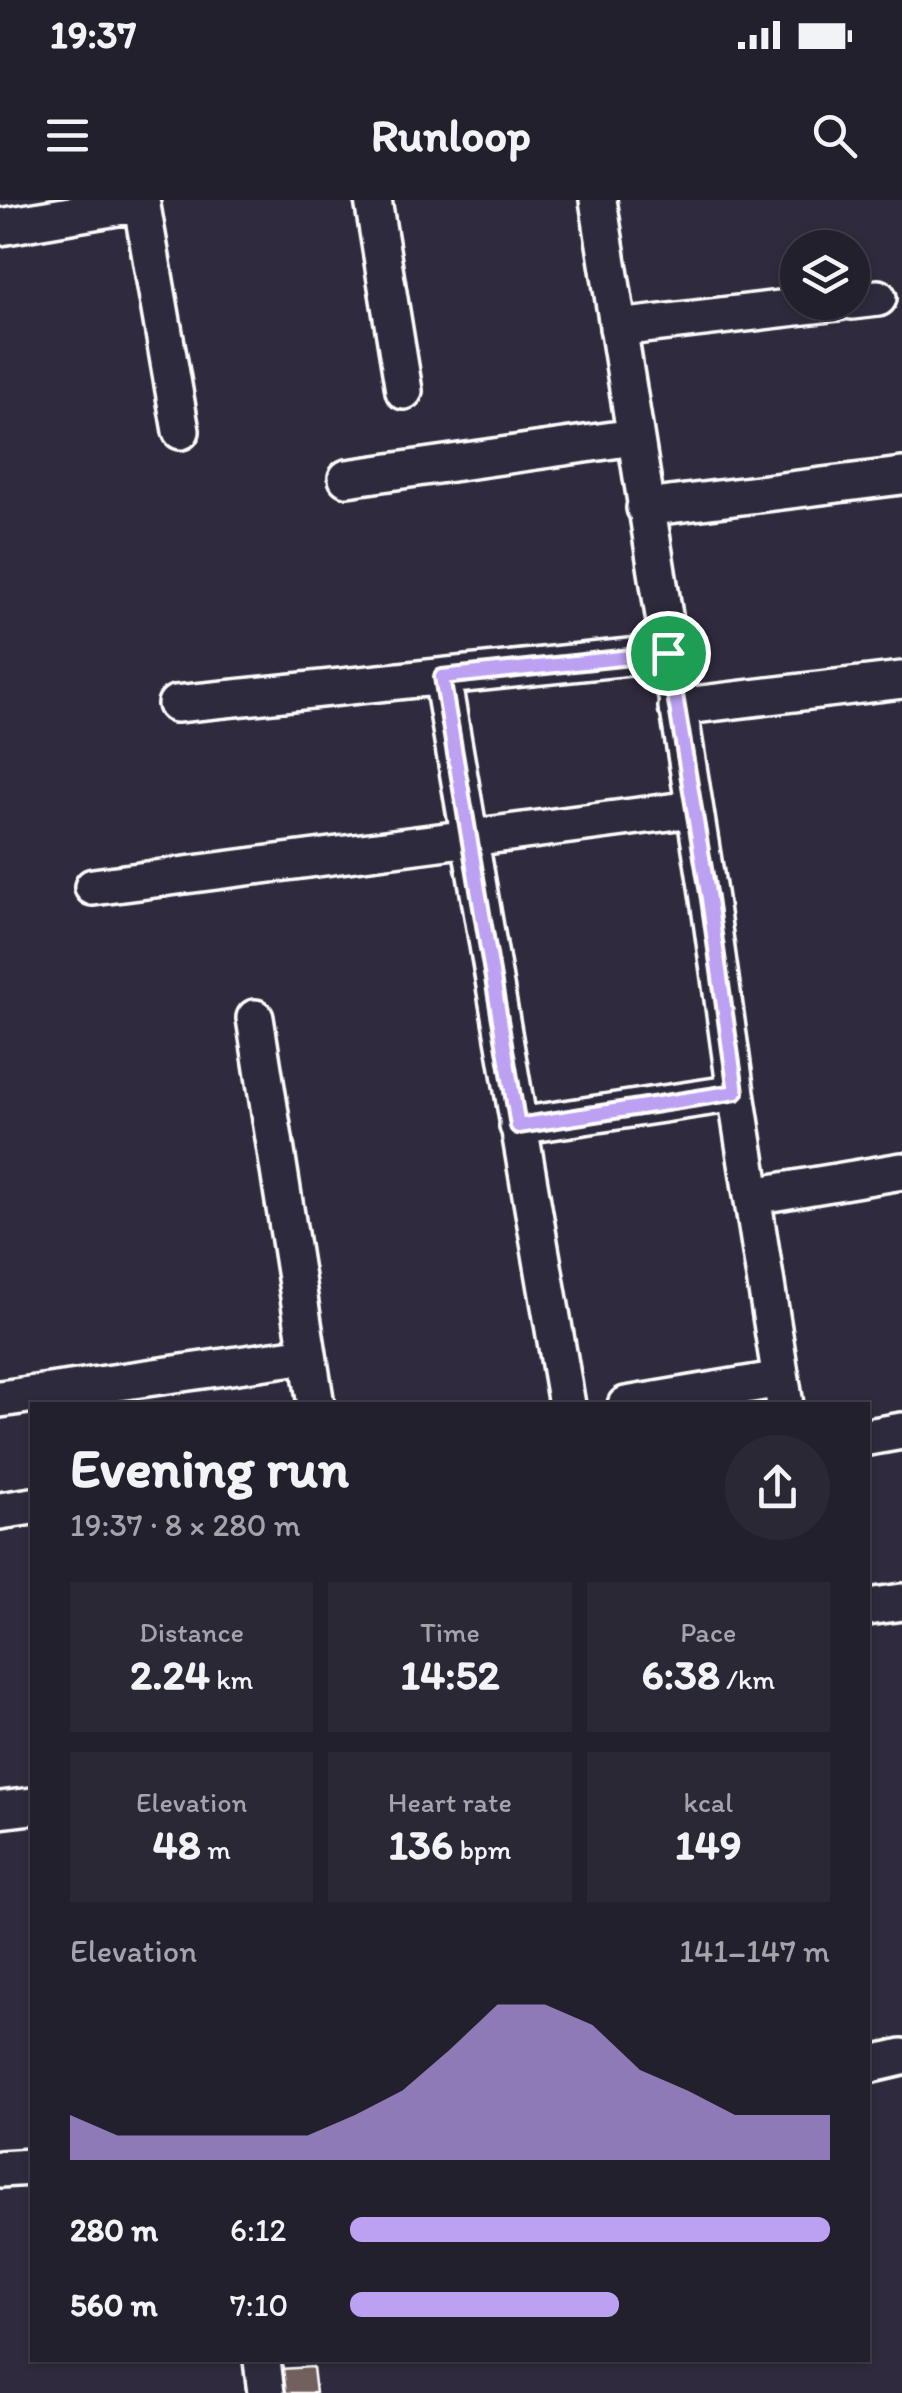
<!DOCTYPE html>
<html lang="en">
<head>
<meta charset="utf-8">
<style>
	:root { --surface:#23202e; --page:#2b2836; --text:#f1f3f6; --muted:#a3a3aa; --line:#403e4a; --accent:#bca0f2 }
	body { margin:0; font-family:Itim,sans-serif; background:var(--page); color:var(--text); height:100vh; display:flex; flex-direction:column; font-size:38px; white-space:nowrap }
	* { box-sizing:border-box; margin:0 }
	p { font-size:32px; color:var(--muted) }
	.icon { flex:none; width:55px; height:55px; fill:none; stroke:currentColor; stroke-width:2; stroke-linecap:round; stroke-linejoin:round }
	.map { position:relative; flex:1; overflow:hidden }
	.details { position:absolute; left:30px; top:1202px; width:840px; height:960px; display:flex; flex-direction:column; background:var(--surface); border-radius:0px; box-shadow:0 2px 8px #0004,0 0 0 2px var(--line) }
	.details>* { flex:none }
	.buttons { position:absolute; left:780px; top:30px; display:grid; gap:20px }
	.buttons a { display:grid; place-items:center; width:90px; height:90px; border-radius:50%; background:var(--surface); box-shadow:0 2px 8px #0004,0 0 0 2px var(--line); font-size:50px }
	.pin { position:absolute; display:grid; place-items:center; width:85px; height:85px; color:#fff; margin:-42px; border:5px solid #fff; border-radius:50%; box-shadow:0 2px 10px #0007 }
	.round { display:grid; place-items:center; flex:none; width:105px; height:105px; border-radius:52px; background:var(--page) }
	.head { display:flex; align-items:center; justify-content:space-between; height:170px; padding:0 40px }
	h1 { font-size:55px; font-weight:800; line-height:75px }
	.figures { display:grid; grid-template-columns:repeat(3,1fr); gap:15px; height:170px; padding:10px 40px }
	.figures div { display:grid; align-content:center; border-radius:0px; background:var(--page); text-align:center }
	.figures b { font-size:42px; font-weight:800 }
	.figures small { font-size:28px; font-weight:400 }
	.figures p { font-size:28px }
	.chart { height:280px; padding:20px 40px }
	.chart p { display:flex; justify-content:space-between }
	.chart svg { width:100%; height:180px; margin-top:10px; fill:var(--accent); opacity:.7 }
	ul { padding:0 40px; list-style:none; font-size:32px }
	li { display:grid; grid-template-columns:160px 120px 1fr; align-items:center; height:75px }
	li i { height:25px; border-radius:12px; background:var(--accent) }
	.status { display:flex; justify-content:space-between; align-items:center; height:70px; padding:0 50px; background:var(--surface); direction:ltr }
	.status svg { height:28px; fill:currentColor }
	header { display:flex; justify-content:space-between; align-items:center; height:130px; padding:0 40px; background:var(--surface); font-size:45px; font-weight:800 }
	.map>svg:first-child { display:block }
	.building { fill:#72605f; stroke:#fff; stroke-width:2.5 }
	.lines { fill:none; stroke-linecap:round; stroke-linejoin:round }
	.minor-casing { stroke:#fff; stroke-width:42 }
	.minor { stroke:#2f2a3d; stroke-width:35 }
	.route-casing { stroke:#fff; stroke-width:20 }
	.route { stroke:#bca0f2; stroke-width:12 }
</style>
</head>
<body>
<div class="status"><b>19:37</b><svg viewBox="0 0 49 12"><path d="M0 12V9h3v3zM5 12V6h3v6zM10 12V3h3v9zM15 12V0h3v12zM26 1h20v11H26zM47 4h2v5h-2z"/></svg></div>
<header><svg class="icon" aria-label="menu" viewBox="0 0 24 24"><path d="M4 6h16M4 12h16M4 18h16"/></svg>Runloop<svg class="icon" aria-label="search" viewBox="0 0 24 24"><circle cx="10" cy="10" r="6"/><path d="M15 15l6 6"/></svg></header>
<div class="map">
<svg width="902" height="2193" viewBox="0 0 902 2193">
	<rect width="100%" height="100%" fill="#2f2a3d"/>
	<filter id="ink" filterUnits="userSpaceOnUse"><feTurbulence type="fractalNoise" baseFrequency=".01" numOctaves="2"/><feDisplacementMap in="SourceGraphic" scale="20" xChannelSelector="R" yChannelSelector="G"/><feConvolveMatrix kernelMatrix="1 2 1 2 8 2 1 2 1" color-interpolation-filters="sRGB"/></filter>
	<g filter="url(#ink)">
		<!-- building -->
		<path class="building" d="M313,2167L316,2193H282L280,2169Z"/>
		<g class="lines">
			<defs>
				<path id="minor" d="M141,0L181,231
					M373,0L404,191
					M598,0L709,699L736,893L785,1205
					M0,27L141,3
					M852,101L878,98
					M618,128L839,102
					M347,278L634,237
					M645,308L902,276
					M442,477L567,1205
					M176,504L668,453
					M677,507L902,480
					M93,687L693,609
					M255,818L316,1205
					M518,926L736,893
					M753,996L902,971
					M0,1199L308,1155
					M626,1205L781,1179
					M868,1237L902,1231
					M0,1311L32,1306
					M868,1407L902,1402
					M0,1610L32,1606
					M868,1865L902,1857
					M0,1969L32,1967
					M262,2160L266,2193"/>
			</defs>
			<!-- minor casing -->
			<use href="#minor" class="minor-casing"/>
			<!-- minor -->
			<use href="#minor" class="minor"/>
		</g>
	</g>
	<g class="lines" filter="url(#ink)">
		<defs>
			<path id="route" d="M668,453L709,699L736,892L518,926L442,477Z"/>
		</defs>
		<!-- route casing -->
		<use href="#route" class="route-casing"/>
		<!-- route -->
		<use href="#route" class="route"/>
	</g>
</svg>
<div class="buttons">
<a><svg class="icon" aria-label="layers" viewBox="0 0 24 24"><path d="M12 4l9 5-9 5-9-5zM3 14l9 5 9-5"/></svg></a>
</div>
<div class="pin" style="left:668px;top:453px;background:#1e9e55"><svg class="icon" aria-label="arrive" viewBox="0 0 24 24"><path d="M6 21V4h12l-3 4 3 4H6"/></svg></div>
<section class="details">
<div class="head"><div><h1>Evening run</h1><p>19:37 · 8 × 280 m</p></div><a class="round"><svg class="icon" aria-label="share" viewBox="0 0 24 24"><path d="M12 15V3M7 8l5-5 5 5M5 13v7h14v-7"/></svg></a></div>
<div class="figures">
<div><p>Distance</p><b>2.24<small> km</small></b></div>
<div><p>Time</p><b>14:52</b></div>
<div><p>Pace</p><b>6:38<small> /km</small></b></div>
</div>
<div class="figures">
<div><p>Elevation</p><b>48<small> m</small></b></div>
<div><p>Heart rate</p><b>136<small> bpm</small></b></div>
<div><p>kcal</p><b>149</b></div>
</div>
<div class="chart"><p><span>Elevation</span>141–147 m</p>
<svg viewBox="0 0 160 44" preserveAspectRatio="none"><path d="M0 44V33L10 38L20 38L30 38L40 38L50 38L60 33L70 27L80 17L90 6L100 6L110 11L120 22L130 27L140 33L150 33L160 33V44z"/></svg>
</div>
<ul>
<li><b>280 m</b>6:12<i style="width:100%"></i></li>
<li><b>560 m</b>7:10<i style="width:56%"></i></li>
</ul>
</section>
</div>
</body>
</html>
